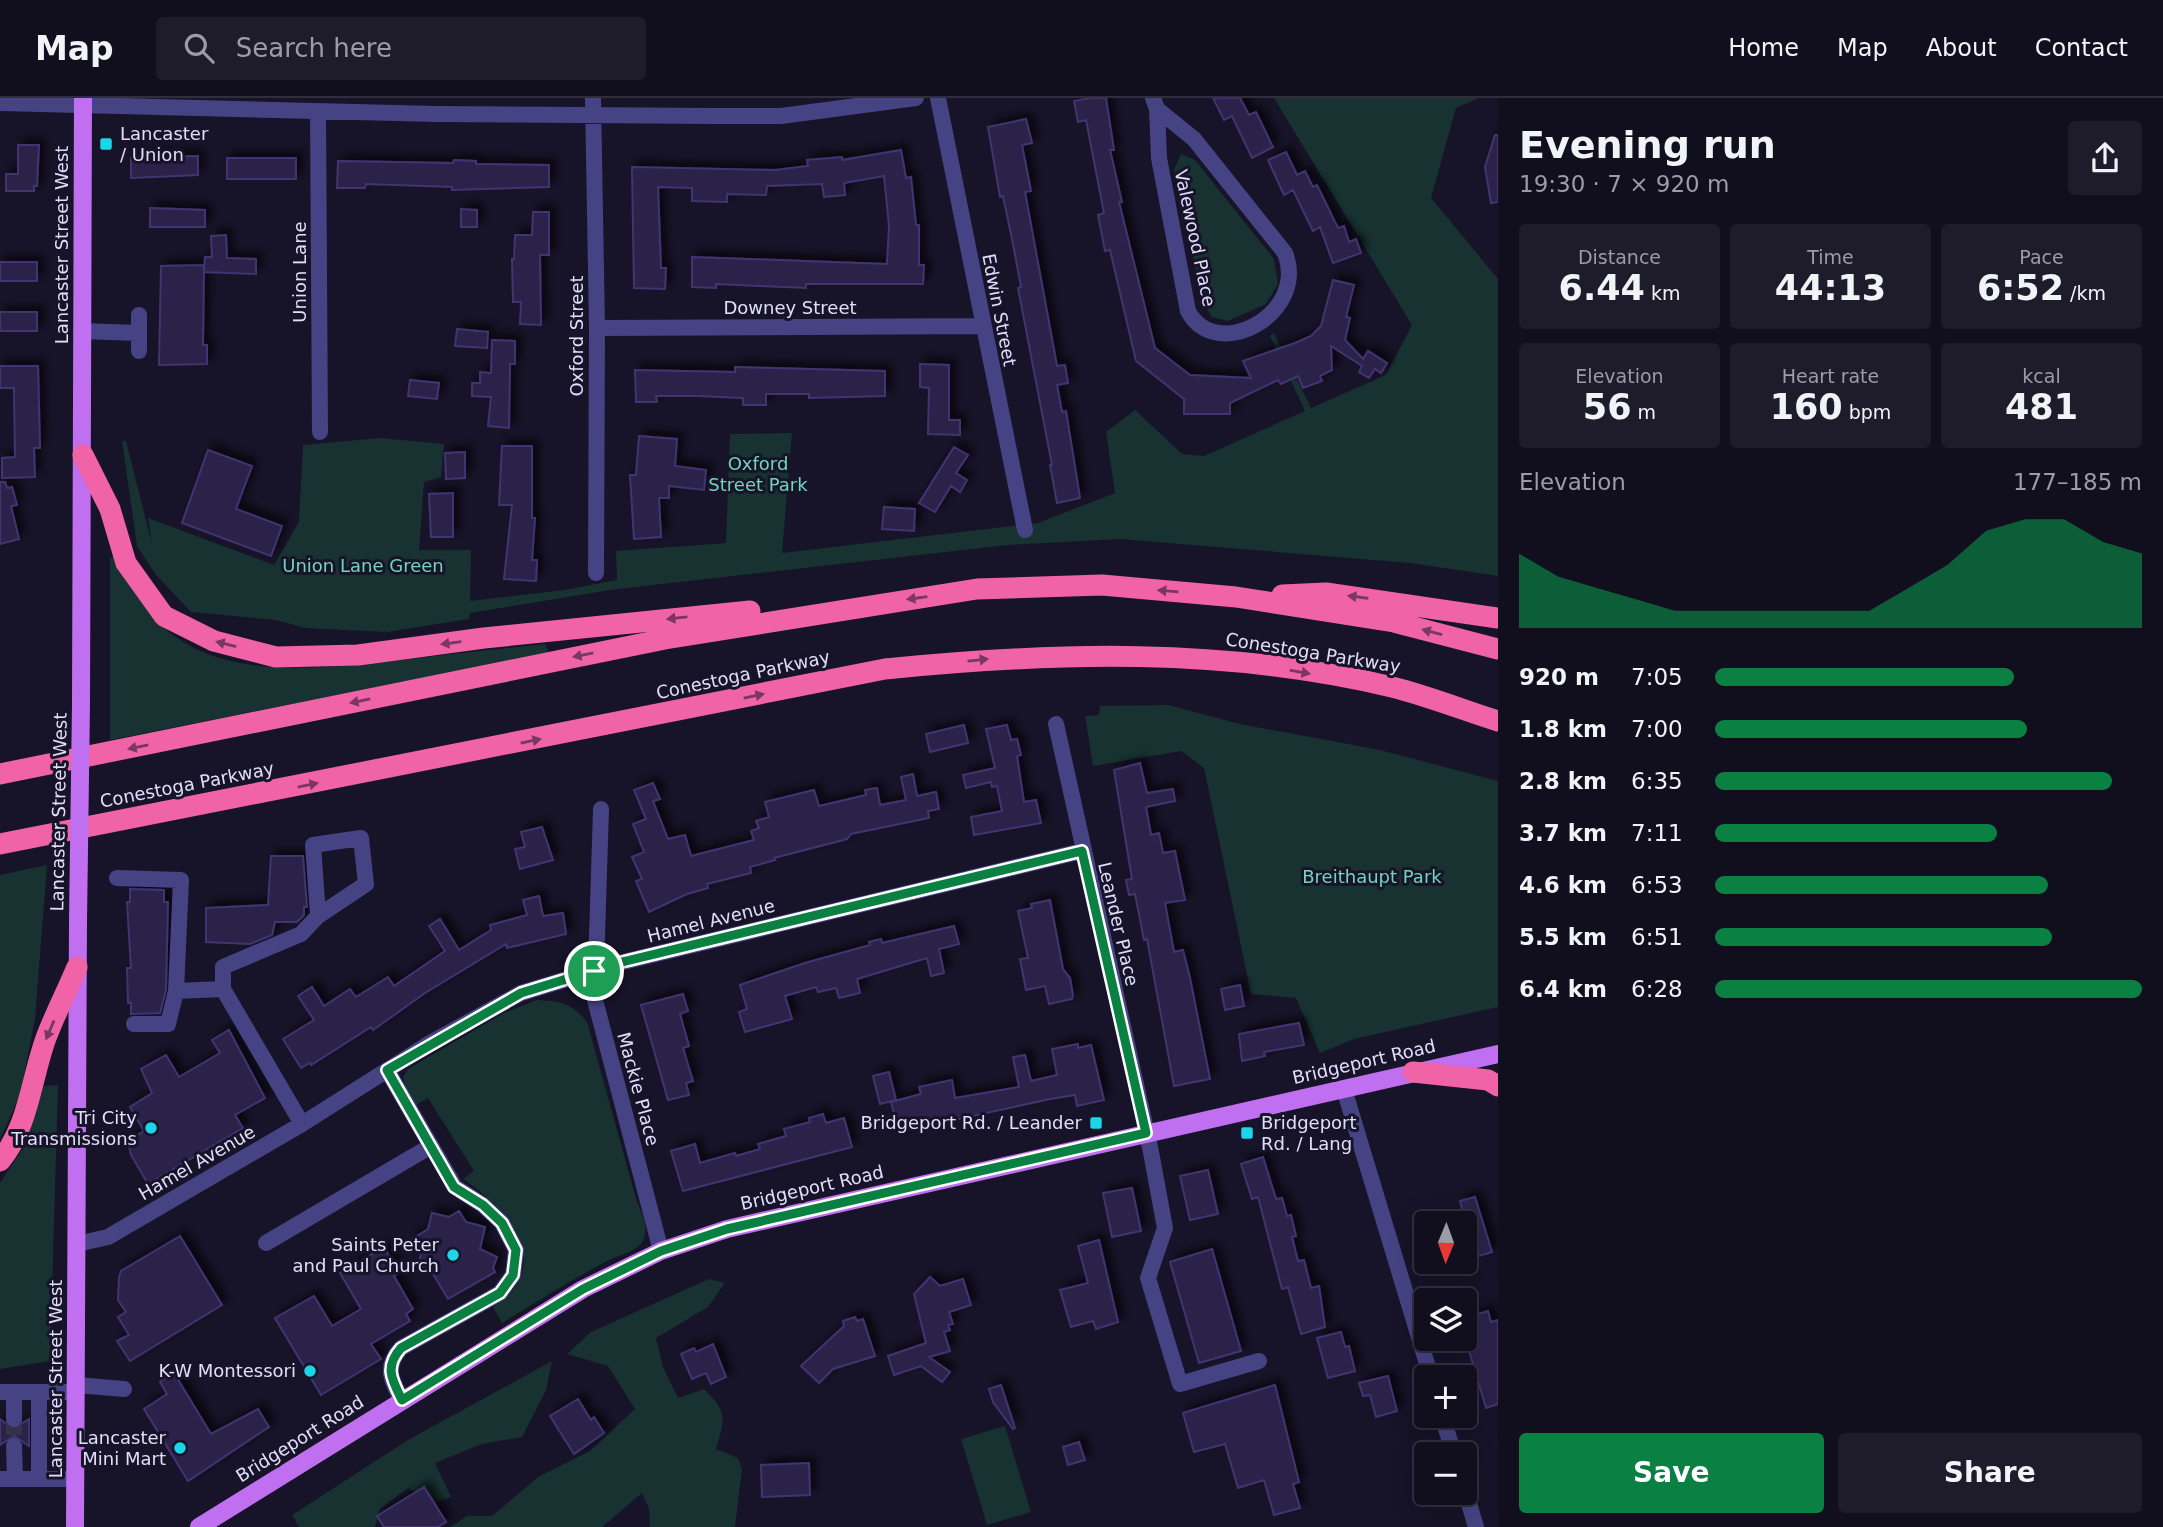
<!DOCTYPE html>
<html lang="en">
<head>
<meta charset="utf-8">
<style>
	:root { --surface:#110e1e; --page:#1e1c2b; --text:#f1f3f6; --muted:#9c9ca4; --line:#302e3c; --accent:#0b8043 }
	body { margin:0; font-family:"DejaVu Sans",sans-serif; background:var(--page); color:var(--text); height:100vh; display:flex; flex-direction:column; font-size:26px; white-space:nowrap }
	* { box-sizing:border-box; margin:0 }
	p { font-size:23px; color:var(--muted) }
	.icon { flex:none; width:38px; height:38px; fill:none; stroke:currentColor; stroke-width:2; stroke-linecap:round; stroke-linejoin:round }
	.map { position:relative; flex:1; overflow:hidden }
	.side { display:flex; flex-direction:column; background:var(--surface); width:665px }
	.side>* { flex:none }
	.needle { width:46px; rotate:181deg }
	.buttons { position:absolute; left:1414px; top:1113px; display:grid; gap:14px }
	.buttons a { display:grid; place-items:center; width:63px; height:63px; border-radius:7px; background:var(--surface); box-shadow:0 7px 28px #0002,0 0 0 2px var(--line); font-size:35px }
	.pin { position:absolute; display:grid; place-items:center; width:60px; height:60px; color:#fff; margin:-30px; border:4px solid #fff; border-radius:50%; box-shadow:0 2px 7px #0007 }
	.round { display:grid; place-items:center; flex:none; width:74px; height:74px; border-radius:7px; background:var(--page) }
	.overview { display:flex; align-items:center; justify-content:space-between; height:119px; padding:0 21px }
	h1 { font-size:38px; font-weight:800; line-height:52px }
	.stats { display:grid; grid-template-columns:repeat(3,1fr); gap:10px; height:119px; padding:7px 21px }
	.stats div { display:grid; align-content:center; border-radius:7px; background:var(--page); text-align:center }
	.stats b { font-size:35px; font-weight:800 }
	.stats small { font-size:19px; font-weight:400 }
	.stats p { font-size:19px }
	.chart { height:196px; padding:14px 21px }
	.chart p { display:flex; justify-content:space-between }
	.chart svg { width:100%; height:126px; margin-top:7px; fill:var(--accent); opacity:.7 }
	.cta { display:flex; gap:14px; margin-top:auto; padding:14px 21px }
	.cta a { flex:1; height:80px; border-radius:7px; background:var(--accent); color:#fff; font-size:28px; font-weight:800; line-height:80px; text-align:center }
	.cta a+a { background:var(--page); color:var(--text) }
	ul { padding:0 21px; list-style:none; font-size:23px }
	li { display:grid; grid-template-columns:112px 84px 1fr; align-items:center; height:52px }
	li i { height:18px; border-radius:9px; background:var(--accent) }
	header { display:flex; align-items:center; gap:42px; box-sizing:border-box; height:98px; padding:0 35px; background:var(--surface); border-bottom:2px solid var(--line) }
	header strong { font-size:33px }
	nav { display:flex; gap:38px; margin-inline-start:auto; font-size:24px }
	.search { width:490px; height:63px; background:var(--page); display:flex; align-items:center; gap:18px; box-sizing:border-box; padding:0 24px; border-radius:7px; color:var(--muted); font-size:26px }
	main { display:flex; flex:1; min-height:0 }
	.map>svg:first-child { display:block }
	.green { fill:#173231 }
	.building { fill:#292148; stroke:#413571; stroke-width:2; filter:url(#shadow) }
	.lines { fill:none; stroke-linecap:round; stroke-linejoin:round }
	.minor-tunnel { stroke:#353148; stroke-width:16; stroke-dasharray:16 8; stroke-linecap:butt }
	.minor { stroke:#454383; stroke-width:16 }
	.major { stroke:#c16ff1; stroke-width:18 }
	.highway { stroke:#f064a7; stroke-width:21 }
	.major-bridge { stroke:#c16ff1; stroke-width:18 }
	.oneway { fill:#793761 }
	.route-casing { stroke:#fff; stroke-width:14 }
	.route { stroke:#0b8043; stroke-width:9 }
	.poi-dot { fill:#1cd5e9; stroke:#171328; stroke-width:2.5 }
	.labels { text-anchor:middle; stroke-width:6; stroke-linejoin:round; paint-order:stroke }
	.poi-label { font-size:18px; fill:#e1defc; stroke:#171328; text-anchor:end }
	.street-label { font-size:18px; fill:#e1defc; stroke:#171328 }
	.park-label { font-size:18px; fill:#6fd6bc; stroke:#171328 }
</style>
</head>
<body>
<header>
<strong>Map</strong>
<div class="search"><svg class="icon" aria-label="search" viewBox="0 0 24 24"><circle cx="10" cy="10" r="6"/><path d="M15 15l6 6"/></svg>Search here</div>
<nav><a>Home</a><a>Map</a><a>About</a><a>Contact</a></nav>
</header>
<main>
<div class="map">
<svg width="1498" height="1429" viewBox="0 0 1498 1429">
	<defs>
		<filter id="shadow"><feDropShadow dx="6" dy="-6" stdDeviation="3.5" flood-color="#0009"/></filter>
	</defs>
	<rect width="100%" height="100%" fill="#171328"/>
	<!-- green -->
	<path class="green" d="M1274,0H1479L1456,10L1431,100L1498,181V478L1410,465L1120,441L1008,447L617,491L470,515L469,521L387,534L305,530L276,522L191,514L156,477L137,448L122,343H126L152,446L148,420L274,467L299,424L303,347L380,340L444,346L441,379L424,384L419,452H471L470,503L564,492L617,482L616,453L726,445L730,336L792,335L782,455L1038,425L1115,395L1106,334L1135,312L1182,356L1204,358L1305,313L1270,238L1274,235L1311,310L1386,277L1412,227Z
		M1181,56L1195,62L1274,161L1278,186L1266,206L1228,223L1212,219L1203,204L1174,72Z
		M116,457C127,475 136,496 148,512C206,589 326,570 408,561C453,556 499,551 545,546L549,555L110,642V460Z
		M1168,607L1240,626L1380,652L1498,683V909L1354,941L1320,955L1296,900L1251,896L1204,670L1181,653L1093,668L1085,618L1099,617L1100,608Z
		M47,767L35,921L20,997L0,1041V777Z
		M537,902C560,903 572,905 587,924L637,1104C642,1116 651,1133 641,1146C634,1154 616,1158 607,1163C571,1182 537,1204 502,1225L493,1209C557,1168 508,1111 463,1081L474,1073L428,1000L416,1007L406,990L403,979L408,971L504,915Z
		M58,987L50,1263L0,1271V1085L24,1049L44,988Z
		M709,1181L725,1185L708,1209L656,1240L663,1269L678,1300L704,1291C728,1314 725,1321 716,1351L738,1360L742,1371L735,1429H650L649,1411L642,1395L602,1429H450L467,1418H492L538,1379L590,1353L635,1311L608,1268L567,1256L591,1234Z
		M552,1263L546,1292L522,1339L482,1346L435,1365L451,1399L433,1405L408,1390L380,1411L375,1429H299L292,1417L408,1342Z
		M1005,1328L1031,1414L987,1427L961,1341Z"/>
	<!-- building -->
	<path class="building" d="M1091,0H1106L1114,52H1110L1122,104H1119L1155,250L1190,277L1251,280L1243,263L1295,245L1311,238L1321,228L1333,182L1354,187L1346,219L1350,220L1345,242L1363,261L1368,253L1387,265L1381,275L1375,271L1369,280L1359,274L1362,268L1331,248L1332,272L1320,278L1322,283L1303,290L1298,278L1281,286L1278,282L1230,305V316H1184V301L1136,263L1110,152L1105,153L1098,117L1104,115L1086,22L1078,24L1074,3Z
		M1213,0H1240L1249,17L1256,14L1273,49L1252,60L1232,18L1224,22Z
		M1026,21L1032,45L1022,47L1031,93L1025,94L1057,268L1065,267L1068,285L1057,287L1062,314L1066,313L1080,400L1057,405L1050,367H1052L1018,190L1021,189L1013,146L1003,98L1000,99L988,29Z
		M1495,37H1498V104L1491,105L1485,69Z
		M18,47H39L37,88H34V93H6V76H18Z
		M901,52L906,80L911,79L916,127H919V167H924L923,186H806V190L716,186V190L692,189V159L887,166L889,128L884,78L844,85L845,97L824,99L822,86L767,88L766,97L727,96V104L692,103V90L658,89L661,170H666L665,191L634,190L632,69L775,72L808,68L807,62L842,59V62Z
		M1286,54L1297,77L1305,73L1313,89L1317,87L1338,130L1344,128L1349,144L1356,141L1361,155L1333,165L1320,129L1313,133L1293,92L1284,97L1268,62Z
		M198,58V77L131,80V59Z
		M227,60H296V81H227Z
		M454,62L476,63V66L549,67V89L452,92V89L366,86L365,90H337L338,63L453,65Z
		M150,110L205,112V129H150Z
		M461,111L477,112V129H461Z
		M533,114H549V157H540L541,227L520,226L521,204H513L512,161H514L515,137H532Z
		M226,137L227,160L256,161V176L204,174L205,159H212L211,138Z
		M0,164H37V183H0Z
		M204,167L203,247H207V266L159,267L161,168Z
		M0,214H37V233H0Z
		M457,231L488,234L487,250L455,248Z
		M492,242L515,243V266H510L509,330L488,328L491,299L472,298V285H480V274L491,275Z
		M920,266L949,267V322H960V337L928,336L929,290L920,289Z
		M0,268H38L40,350H34L35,379L2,380V360L15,359L14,290H0Z
		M735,269L885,273V298L809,300V296H766V307H743V300L697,298H656L657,304H636L635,272L735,274Z
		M410,282L439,285L437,301L408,298Z
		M639,338L677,341L675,368L706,372L704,392L669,388V400H659L661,439L634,441L630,377H636Z
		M502,348H532V420H535L532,462H537L536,483L504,481L512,407H499Z
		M954,349L968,357L956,375L967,382L960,394L951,388L935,414L919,405Z
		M208,352L252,368L236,411L282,428L271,458L182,425Z
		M465,354V380L446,381L445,355Z
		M0,384H5L7,390L12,389L17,407L11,408L19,441L0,446Z
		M453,395V439H431L429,396Z
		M884,409L915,411L914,433L882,431Z
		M964,627L968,645L930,654L926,636Z
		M1007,627L1011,642L1017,641L1021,657L1017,658L1024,704L1036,702L1041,725L974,737L971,719L1002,713L997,688L992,689L991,684L966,690L963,677L995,670L986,631Z
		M1140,665L1147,695L1173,691L1175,703L1146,709L1151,737L1159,735L1163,755L1175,753L1185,802L1165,805L1174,854L1183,852L1190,880L1210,981L1174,988L1147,841L1144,842L1135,796L1129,797L1126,782L1132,781L1114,672Z
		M913,676L917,698L936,694L939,711L928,713L929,720L851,736L847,741L774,760L775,762L750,769L751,775L707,786L708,790L687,796L649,814L636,783L642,781L632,759L644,754L633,726L646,721L634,692L653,685L660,701L653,703L668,741L685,737L691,758L754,742L751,733L759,730L756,723L769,719L765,704L814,692L819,708L866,697L865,692L877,690L880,707L906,702L901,679Z
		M542,729L553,762L520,771L515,751L525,749L521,734Z
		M271,758H303L307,809H304V817L297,824H275L272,837L250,846L206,844V810L268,807Z
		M130,791L164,792V804H168L166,892L160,915L131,916V905H128L127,870H131L127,804H130Z
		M539,798L543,818L563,815L566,836L507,850L506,846L425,895L373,932L371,929L311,967L310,965L301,970L283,941L314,922L298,898L312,889L324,908L350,891L356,899L388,879L394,888L445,853L429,828L440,821L459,852L491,832L490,827L527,817L523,802Z
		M1050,802L1063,871L1070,880L1073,897L1072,901L1049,906L1045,888L1026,892L1020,861L1028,860L1018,813L1032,810L1031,806Z
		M954,828L959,846L939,851L944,875L931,878L927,860L857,881L860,895L839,900L836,890L818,894L816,889L785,898L792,921L745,934L739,914L747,911L740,887L805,865L870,847L869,844L881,841L882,845Z
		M1240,887L1244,908L1225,912L1221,891Z
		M683,896L688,913L680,916L689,948L683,950L693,983L686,985L689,997L668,1002L641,907Z
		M1299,925L1304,947L1264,954L1265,958L1242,963L1239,936Z
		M229,932L265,1000L235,1017L243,1030L148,1086L131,1057L128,1043L144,1033L130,1009L152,995L141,971L166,957L179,979L220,955L212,942Z
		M1078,946V950L1091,947L1104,1002L1077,1008L1075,997L1050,1001L899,1034L891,1004L921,996L919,989L952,982L955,1000L1019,989L1013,959L1025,957L1031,983L1057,977L1052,951Z
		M889,974L896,1002L880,1006L873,978Z
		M823,1016L826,1025L844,1020L852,1049L683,1093L671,1053L695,1046L700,1065L735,1055L736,1058L760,1051L758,1046L786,1038L784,1031L810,1024L809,1020Z
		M1263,1059L1276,1101L1282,1100L1287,1118L1291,1117L1296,1138L1292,1139L1298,1163L1304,1162L1311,1190L1319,1188L1325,1229L1301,1236L1288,1189L1282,1191L1258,1099L1252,1101L1241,1066Z
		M1208,1072L1218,1116L1190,1122L1180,1078Z
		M1132,1090L1141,1133L1112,1139L1103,1095Z
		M1475,1099L1492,1154L1465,1162V1120L1460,1103Z
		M459,1113L466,1124L485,1129L480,1151L497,1159L493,1170L495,1174L448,1201L430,1171L418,1168L421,1156L412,1141L428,1131L432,1115L449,1119Z
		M180,1138L222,1207L130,1263L117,1243L129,1237L118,1219L126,1214L118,1202L119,1179L121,1173Z
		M1099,1142L1118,1224L1096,1231L1093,1223L1071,1229L1060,1192L1088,1185L1078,1148Z
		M384,1149L399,1175L394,1178L413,1211L406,1216L410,1223L371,1246L381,1261L321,1297L275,1220L314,1198L332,1228L361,1211L340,1175Z
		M1212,1151L1241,1253L1199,1265L1170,1164Z
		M930,1179L940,1188L963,1181L971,1207L949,1214L953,1226L948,1227L950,1232L944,1234L950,1253L929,1259L950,1274L942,1284L921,1268L894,1277L888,1258L926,1245L914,1196Z
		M1488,1213L1491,1224L1498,1222V1306L1486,1310L1465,1239V1220Z
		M855,1219L857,1223L863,1221L875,1258L833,1271L819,1285L801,1268L844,1228L843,1223Z
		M1341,1234L1345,1249L1349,1248L1355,1273L1328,1280L1317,1240Z
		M713,1246L726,1279L711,1286L706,1275L692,1281L681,1256L694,1250L696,1254Z
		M174,1275L211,1336L258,1311L269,1329L188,1383L144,1311L167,1296L160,1284Z
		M1388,1278L1397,1313L1376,1319L1370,1297L1363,1298L1359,1285Z
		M1001,1287L1015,1330L1013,1331L993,1304L989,1291Z
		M1275,1287L1299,1384L1293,1386L1300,1410L1274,1417L1264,1382L1238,1390L1225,1346L1194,1354L1183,1315Z
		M578,1301L591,1322L594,1319L604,1335L574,1356L550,1318Z
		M0,1321L13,1331L29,1321V1348L14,1338L0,1347Z
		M1079,1344L1085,1362L1068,1367L1063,1349Z
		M809,1365L810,1397L762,1399L761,1367Z
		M424,1389L446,1424L438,1429H384L377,1418Z"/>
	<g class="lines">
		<!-- minor-tunnel -->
		<path class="minor-tunnel" d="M14,1321V1348"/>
		<!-- minor -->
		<path class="minor" d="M593,0L597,230L596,475
			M938,0L1025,432
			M1153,0L1157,11L1159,60L1188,213C1216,266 1309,216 1285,155L1194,41L1157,11
			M0,5L436,16L713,18H781L916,0
			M318,14L320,334
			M597,230L982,228
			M82,233L139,235V217
			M139,253V235
			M1056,626L1151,1054L1165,1130L1148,1180L1180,1286L1259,1263
			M601,711L595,902L661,1153
			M117,780L181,782L176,893L168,926H134
			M176,893L223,891
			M387,972L455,1089L483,1107L502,1125L516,1152L513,1177L500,1195L401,1250C384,1269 391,1282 402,1302
			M1344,991L1431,1279
			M302,1026L223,891V869L301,836L318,818L366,786L361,740L313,747L318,818
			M266,1145L431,1048
			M77,1146L108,1139L302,1026L430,945L521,895L623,864L1082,753
			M77,1287L124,1291
			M0,1294H76
			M39,1294V1381
			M1442,1318L1454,1356
			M14,1321V1294
			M14,1348L15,1381
			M0,1381H76
			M1465,1392L1476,1429"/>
		<!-- major -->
		<path class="major" d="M81,606L83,0
			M75,1429L78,823
			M199,1429L583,1191L661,1153L727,1131L1498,956"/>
		<!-- highway -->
		<path class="highway" d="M83,357L110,411L126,465L164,518L214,543L276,559L358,557L484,540L750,513
			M1282,497L1326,495L1498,520
			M0,676L665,541L977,491L1102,487L1236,499L1394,524L1498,551
			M0,746L885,571C1054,554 1225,549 1392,589C1428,598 1463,612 1498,623
			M1413,974L1488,982L1498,988
			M0,1063C29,1028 31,981 46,940C55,916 67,893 77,869"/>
		<!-- major-bridge -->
		<path class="major-bridge" d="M78,823L81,606"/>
	</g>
	<!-- one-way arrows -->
	<defs><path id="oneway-solid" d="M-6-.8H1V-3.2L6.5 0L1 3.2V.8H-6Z" transform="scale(1.75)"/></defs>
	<g class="oneway">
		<use href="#oneway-solid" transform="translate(1168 493) rotate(-175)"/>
		<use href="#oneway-solid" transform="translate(1358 499) rotate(-172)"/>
		<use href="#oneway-solid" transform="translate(917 500) rotate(172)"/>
		<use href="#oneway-solid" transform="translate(677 520) rotate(174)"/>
		<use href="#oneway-solid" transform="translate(1432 534) rotate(-165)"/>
		<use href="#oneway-solid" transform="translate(451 545) rotate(172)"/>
		<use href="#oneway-solid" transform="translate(226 546) rotate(-166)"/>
		<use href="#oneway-solid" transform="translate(583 557) rotate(168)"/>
		<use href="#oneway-solid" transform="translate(978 562) rotate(-6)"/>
		<use href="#oneway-solid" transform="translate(1300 574) rotate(10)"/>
		<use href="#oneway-solid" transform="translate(754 598) rotate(-12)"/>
		<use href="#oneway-solid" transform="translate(360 603) rotate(168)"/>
		<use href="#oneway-solid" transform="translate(531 643) rotate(-11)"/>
		<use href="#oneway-solid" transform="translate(138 649) rotate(168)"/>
		<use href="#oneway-solid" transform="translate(308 687) rotate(-11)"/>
		<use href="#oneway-solid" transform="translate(50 932) rotate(113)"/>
	</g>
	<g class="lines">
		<defs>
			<path id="route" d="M1082,753L1146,1035L727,1131L661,1153L583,1191L402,1302C392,1282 384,1269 401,1250L500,1195L513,1177L516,1152L502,1125L483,1107L454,1089L387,972L521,895L622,864Z"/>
		</defs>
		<!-- route casing -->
		<use href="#route" class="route-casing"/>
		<!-- route -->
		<use href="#route" class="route"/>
	</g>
	<!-- markers -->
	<g class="poi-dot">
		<rect x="99" y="39" width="14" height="14" rx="3.5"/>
		<rect x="1089" y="1018" width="14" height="14" rx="3.5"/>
		<circle cx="151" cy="1030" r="7"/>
		<rect x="1240" y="1028" width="14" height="14" rx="3.5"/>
		<circle cx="453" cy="1157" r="7"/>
		<circle cx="310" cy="1273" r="7"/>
		<circle cx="180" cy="1350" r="7"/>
	</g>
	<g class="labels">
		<!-- poi labels -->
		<g class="poi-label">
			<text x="120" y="42" text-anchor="start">Lancaster<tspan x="120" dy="21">/ Union</tspan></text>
			<text x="137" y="1026">Tri City<tspan x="137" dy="21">Transmissions</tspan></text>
			<text x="1082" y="1031">Bridgeport Rd. / Leander</text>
			<text x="1261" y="1031" text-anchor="start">Bridgeport<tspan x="1261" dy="21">Rd. / Lang</tspan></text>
			<text x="439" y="1153">Saints Peter<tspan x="439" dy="21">and Paul Church</tspan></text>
			<text x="296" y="1279">K-W Montessori</text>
			<text x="166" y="1346">Lancaster<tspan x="166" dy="21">Mini Mart</tspan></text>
		</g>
		<!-- street labels -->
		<g class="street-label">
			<text transform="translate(1195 140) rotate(78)" y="6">Valewood Place</text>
			<text transform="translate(62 147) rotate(-90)" y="6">Lancaster Street West</text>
			<text transform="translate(300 174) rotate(-90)" y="6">Union Lane</text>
			<text x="790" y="216">Downey Street</text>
			<text transform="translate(999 212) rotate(79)" y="6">Edwin Street</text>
			<text transform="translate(577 238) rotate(-90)" y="6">Oxford Street</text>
			<text transform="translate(1313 555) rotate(9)" y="6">Conestoga Parkway</text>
			<text transform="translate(743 577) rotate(-12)" y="6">Conestoga Parkway</text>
			<text transform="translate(187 687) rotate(-11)" y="6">Conestoga Parkway</text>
			<text transform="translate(59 714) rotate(-89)" y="6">Lancaster Street West</text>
			<text transform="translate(711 823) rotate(-14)" y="6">Hamel Avenue</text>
			<text transform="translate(1118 826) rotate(77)" y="6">Leander Place</text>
			<text transform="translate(1364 964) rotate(-13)" y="6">Bridgeport Road</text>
			<text transform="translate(638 991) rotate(75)" y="6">Mackie Place</text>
			<text transform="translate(197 1065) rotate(-30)" y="6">Hamel Avenue</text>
			<text transform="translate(812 1090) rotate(-13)" y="6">Bridgeport Road</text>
			<text transform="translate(56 1281) rotate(-90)" y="6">Lancaster Street West</text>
			<text transform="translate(300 1341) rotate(-32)" y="6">Bridgeport Road</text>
		</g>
		<!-- park labels -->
		<g class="park-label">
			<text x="758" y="372">Oxford<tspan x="758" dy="21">Street Park</tspan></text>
			<text x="363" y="474">Union Lane Green</text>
			<text x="1372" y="785">Breithaupt Park</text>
		</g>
	</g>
</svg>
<div class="buttons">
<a><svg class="needle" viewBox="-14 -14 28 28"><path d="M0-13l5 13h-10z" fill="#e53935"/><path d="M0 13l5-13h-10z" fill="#9c9ca4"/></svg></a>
<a><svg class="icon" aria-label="layers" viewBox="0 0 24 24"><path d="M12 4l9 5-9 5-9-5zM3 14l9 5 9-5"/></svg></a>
<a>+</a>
<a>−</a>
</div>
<div class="pin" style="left:594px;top:873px;background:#1e9e55"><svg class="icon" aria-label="arrive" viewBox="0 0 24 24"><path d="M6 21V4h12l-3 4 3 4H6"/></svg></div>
</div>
<section class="side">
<div class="overview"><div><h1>Evening run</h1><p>19:30 · 7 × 920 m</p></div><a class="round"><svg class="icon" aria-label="share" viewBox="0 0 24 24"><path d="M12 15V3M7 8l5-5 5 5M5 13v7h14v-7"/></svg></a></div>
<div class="stats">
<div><p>Distance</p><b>6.44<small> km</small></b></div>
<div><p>Time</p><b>44:13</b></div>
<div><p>Pace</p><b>6:52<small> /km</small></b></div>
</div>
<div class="stats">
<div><p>Elevation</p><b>56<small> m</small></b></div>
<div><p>Heart rate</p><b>160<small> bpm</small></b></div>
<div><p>kcal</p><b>481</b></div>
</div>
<div class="chart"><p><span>Elevation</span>177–185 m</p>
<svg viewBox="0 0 160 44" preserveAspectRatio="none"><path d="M0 44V18L10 26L20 30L30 34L40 38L50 38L60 38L70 38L80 38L90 38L100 30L110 22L120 10L130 6L140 6L150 14L160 18V44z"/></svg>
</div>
<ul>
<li><b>920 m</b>7:05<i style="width:70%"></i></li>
<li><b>1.8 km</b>7:00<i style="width:73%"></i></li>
<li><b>2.8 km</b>6:35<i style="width:93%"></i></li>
<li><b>3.7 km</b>7:11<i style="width:66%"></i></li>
<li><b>4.6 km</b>6:53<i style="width:78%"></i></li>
<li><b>5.5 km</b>6:51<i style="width:79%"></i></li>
<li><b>6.4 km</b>6:28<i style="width:100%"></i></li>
</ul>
<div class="cta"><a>Save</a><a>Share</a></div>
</section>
</main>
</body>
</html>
